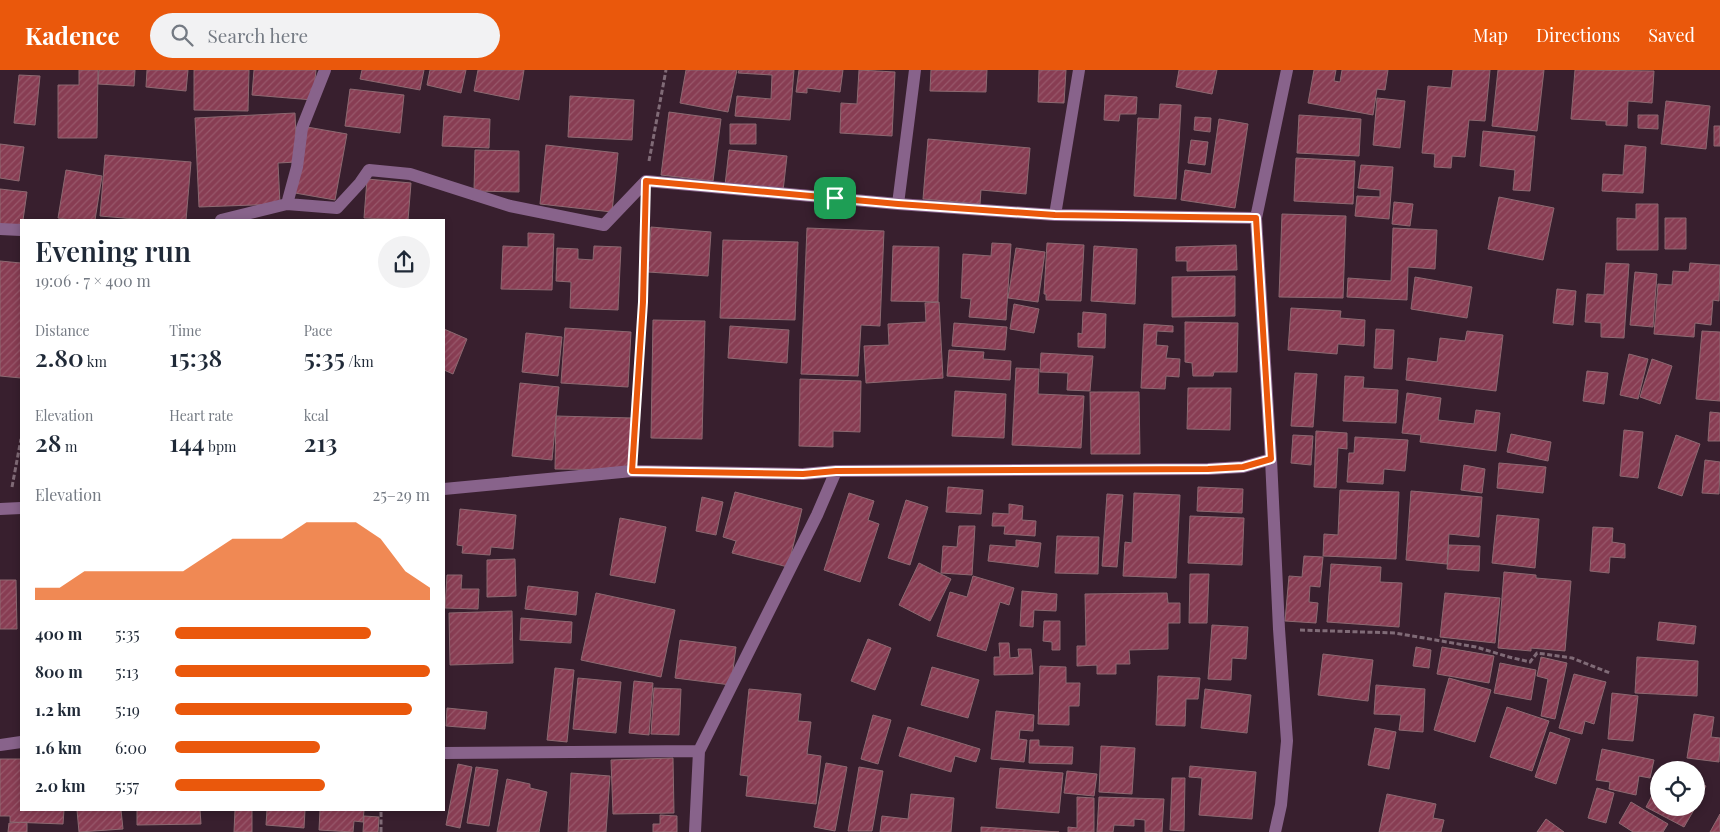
<!DOCTYPE html>
<html lang="en">
<head>
<meta charset="utf-8">
<style>
	:root { --surface:#fff; --page:#f2f2f3; --text:#1f2937; --muted:#747a83; --accent:#ea580c }
	body { margin:0; font-family:"Playfair Display",serif; background:var(--page); color:var(--text); height:100vh; display:flex; flex-direction:column; font-size:19px; white-space:nowrap }
	* { box-sizing:border-box; margin:0 }
	p { font-size:16px; color:var(--muted) }
	.icon { flex:none; width:28px; height:28px; fill:none; stroke:currentColor; stroke-width:2; stroke-linecap:round; stroke-linejoin:round }
	.map { position:relative; flex:1; overflow:hidden }
	.details { position:absolute; left:20px; top:149px; width:425px; height:592px; display:flex; flex-direction:column; background:var(--surface); border-radius:0px; box-shadow:0 2px 8px #0003 }
	.details>* { flex:none }
	.tools { position:absolute; left:1650px; top:691px; display:grid; gap:10px }
	.tools a { display:grid; place-items:center; width:55px; height:55px; border-radius:50%; background:var(--surface); box-shadow:0 2px 8px #0003; font-size:25px }
	.pin { position:absolute; display:grid; place-items:center; width:42px; height:42px; color:#fff; margin:-21px; border-radius:10px; box-shadow:0 2px 8px #0006 }
	.round { display:grid; place-items:center; flex:none; width:52px; height:52px; border-radius:26px; background:var(--page) }
	.summary { display:flex; align-items:center; justify-content:space-between; height:85px; padding:0 15px }
	h1 { font-size:28px; font-weight:600; line-height:38px }
	.stats { display:grid; grid-template-columns:repeat(3,1fr); gap:8px; height:85px; padding:5px 15px }
	.stats div { display:grid; align-content:center }
	.stats b { font-size:25px; font-weight:600 }
	.stats small { font-size:14px; font-weight:400 }
	.stats p { font-size:14px }
	.chart { height:140px; padding:10px 15px }
	.chart p { display:flex; justify-content:space-between }
	.chart svg { width:100%; height:90px; margin-top:5px; fill:var(--accent); opacity:.7 }
	ul { padding:0 15px; list-style:none; font-size:16px }
	li { display:grid; grid-template-columns:80px 60px 1fr; align-items:center; height:38px }
	li i { height:12px; border-radius:6px; background:var(--accent) }
	header { display:flex; align-items:center; gap:30px; box-sizing:border-box; height:70px; padding:0 25px; background:var(--accent); color:#fff }
	header strong { font-size:24px }
	nav { display:flex; gap:28px; margin-inline-start:auto; font-size:18px }
	.search { width:350px; height:45px; background:var(--page); display:flex; align-items:center; gap:12px; box-sizing:border-box; padding:0 18px; border-radius:28px; color:var(--muted); font-size:19px }
	.map>svg:first-child { display:block }
	.building { fill:url(#building-hatch); stroke:#8c6971 }
	.lines { fill:none; stroke-linecap:round; stroke-linejoin:round }
	.path { stroke:#806b77; stroke-width:3; stroke-dasharray:5 2.5; stroke-linecap:butt }
	.minor { stroke:#88638b; stroke-width:12 }
	.route-casing { stroke:#fff; stroke-width:10 }
	.route { stroke:#ea580c; stroke-width:6 }
</style>
</head>
<body>
<header>
<strong>Kadence</strong>
<div class="search"><svg class="icon" aria-label="search" viewBox="0 0 24 24"><circle cx="10" cy="10" r="6"/><path d="M15 15l6 6"/></svg>Search here</div>
<nav><a>Map</a><a>Directions</a><a>Saved</a></nav>
</header>
<div class="map">
<svg width="1720" height="762" viewBox="0 0 1720 762">
	<defs>
		<pattern id="building-hatch" width="6" height="6" patternUnits="userSpaceOnUse" patternTransform="scale(1.25)"><rect width="6" height="6" fill="#883d53"/><path d="M-1 1l2-2M0 6l6-6M5 7l2-2" fill="none" stroke="#98586b"/></pattern>
	</defs>
	<rect width="100%" height="100%" fill="#381f2e"/>
	<!-- building -->
	<path class="building" d="M79,0H98L97,68H58V15H79Z
		M99,0H135L134,16L98,14Z
		M147,0H188L186,21L146,17Z
		M194,0H249L248,41L194,40Z
		M254,0H316L313,30L252,25Z
		M362,0H424L420,20L360,9Z
		M430,0H466L461,23L427,15Z
		M478,0H524L519,30L474,21Z
		M686,0H737L728,42L680,33Z
		M739,0H794L790,50L735,46L737,26L771,29L772,5L738,3Z
		M799,0H843L840,22L807,18V23L796,22Z
		M859,0L895,2L892,66L840,63L841,33L857,34Z
		M931,0H987L986,22L930,21Z
		M1039,0H1066L1064,33L1038,32Z
		M1179,0H1217L1212,24L1176,17Z
		M1314,0H1336L1334,11L1340,12L1342,0H1388L1385,20L1377,19L1373,45L1308,33Z
		M1453,0H1490L1485,51L1469,50L1465,87L1452,86L1451,98L1434,97L1435,84L1422,83L1428,16L1451,18Z
		M1498,0H1544L1537,61L1492,56Z
		M1575,0L1654,1L1652,33L1628,31L1627,56L1606,55V51L1571,49Z
		M19,5L40,6L35,55L14,53Z
		M350,19L404,25L400,63L345,56Z
		M1105,25L1137,27L1136,44H1120L1119,51L1104,50Z
		M570,26L634,30L632,70L568,67Z
		M1377,28L1405,31L1400,78L1373,75Z
		M1666,31L1710,36L1706,79L1661,74Z
		M1160,34L1181,35L1176,129L1134,126L1138,48L1159,49Z
		M669,42L721,49L713,111L661,105Z
		M295,43L297,92L278,93L280,134L199,137L195,48Z
		M1299,45L1361,49L1359,86L1297,83Z
		M1638,45H1658V59L1638,58Z
		M444,46L490,49L489,78L442,76Z
		M1195,47L1211,48L1210,62L1194,60Z
		M1219,49L1248,54L1235,138L1181,130L1185,100L1211,104Z
		M730,54H756V74H730Z
		M1714,56H1720V76H1714Z
		M307,57L347,64L335,130L295,123Z
		M1483,61L1535,66L1530,121L1513,120L1515,100L1480,96Z
		M928,69L1030,78L1026,124L981,120L980,134L923,129Z
		M1191,70L1208,72L1205,95L1188,93Z
		M0,74L24,77L19,111L0,108Z
		M546,75L618,83L612,142L540,134Z
		M1625,75L1646,77L1643,123L1602,121L1603,104L1623,105Z
		M475,80L519,81V122L474,121Z
		M729,80L787,86L783,121L725,115Z
		M105,85L191,92L186,150H147L100,146Z
		M1296,88L1355,91L1353,134L1294,131Z
		M1361,95L1393,97L1389,149L1355,146L1357,126L1380,127V120L1358,118Z
		M66,100L102,106L95,150H71L58,148Z
		M367,109L411,113L408,150L364,148Z
		M0,119L27,122L23,150H21V162L0,159Z
		M1499,127L1554,138L1543,190L1488,179Z
		M1394,132L1413,134L1410,156L1392,154Z
		M1636,134H1658V180H1617V148L1636,149Z
		M1282,144L1346,146L1343,228L1279,227Z
		M1665,148H1686V179H1665Z
		M651,157L711,162L708,206L648,202Z
		M807,158L884,161L880,256L861,255L858,306L801,304Z
		M1393,158L1437,160L1435,199L1408,197L1407,230L1347,227L1348,208L1391,211Z
		M528,163L554,164L552,220L501,219L503,176L528,177Z
		M723,170L798,172L795,250L720,248Z
		M992,173L1011,174L1006,250L969,247L971,229L961,228L963,184L991,186Z
		M1047,173L1084,175L1081,231L1046,230V224H1044Z
		M1236,175L1237,200L1187,201V191H1176V177Z
		M594,176L621,177L618,240L570,238L571,212L556,211L557,178L578,179V189L593,190Z
		M893,176L939,177L938,232L891,231Z
		M1094,176L1137,179L1135,234L1091,231Z
		M1016,178L1045,182L1038,232L1008,228Z
		M0,191L21,193V308L0,306Z
		M1606,193L1629,194L1624,268L1601,267V253L1585,252L1587,224L1604,225Z
		M1690,193L1720,195L1719,231L1713,230L1711,255L1695,253L1694,267L1654,264L1658,214L1672,215L1673,201L1689,202Z
		M1635,202L1657,204L1653,257L1630,255Z
		M1235,206V246L1172,247V207Z
		M1415,207L1472,217L1467,248L1411,239Z
		M1557,219L1576,221L1573,255L1553,253Z
		M939,232L943,308L866,313L864,276L889,275L888,254L926,252L925,233Z
		M1014,234L1039,239L1034,263L1010,259Z
		M1291,238L1341,241L1340,248L1365,250L1364,276L1338,274L1337,284L1288,280Z
		M1083,242L1106,244L1105,278L1078,277V263L1082,264Z
		M653,250L705,251L702,369L651,368Z
		M1185,252L1238,253L1237,302H1214L1213,306H1193L1192,293L1185,292Z
		M954,253L1007,257L1005,280L952,276Z
		M1144,254L1173,256V262L1157,261L1156,275L1168,276L1166,288L1180,289L1179,307L1166,306L1165,319L1141,318Z
		M730,256L789,260L787,293L728,288Z
		M565,258L631,262L628,317L561,313Z
		M444,259L467,269L453,304L444,300Z
		M1376,259L1394,260L1392,299L1374,298Z
		M1467,261L1503,265L1496,321L1406,310L1408,288L1437,292L1440,268L1465,271Z
		M1702,261L1720,262V331L1696,329Z
		M526,263L562,267L558,306L522,302Z
		M949,280L984,282L983,289L1011,291L1010,310L947,306Z
		M1041,283L1093,286L1090,321L1067,320L1068,303L1040,302Z
		M1629,284L1648,289L1638,329L1620,325Z
		M1652,289L1672,296L1660,334L1640,327Z
		M1016,298L1039,299L1038,324L1084,326L1081,378L1012,375Z
		M1587,301L1608,303L1604,334L1583,331Z
		M1295,303L1317,304L1313,357L1291,356Z
		M1345,306L1364,307L1363,318L1398,320L1396,353L1343,351Z
		M800,309L861,311L860,362L833,361V377L799,376Z
		M520,313L559,317L552,390L512,386Z
		M1188,318H1231L1230,360L1187,359Z
		M955,321L1006,324L1004,368L952,366Z
		M1090,322H1139L1140,384H1091Z
		M1407,323L1441,328L1438,350L1474,354L1476,340L1500,343L1496,381L1420,372L1421,365L1402,363Z
		M1710,342L1720,343V371H1708Z
		M556,346L632,348L628,400L555,399Z
		M1624,360L1643,362L1638,408L1620,406Z
		M1316,361L1347,363V379L1338,378L1336,418L1314,417Z
		M1511,364L1551,372L1548,391L1507,382Z
		M1293,365L1313,366L1311,395L1291,393Z
		M1676,365L1700,374L1682,426L1658,418Z
		M1355,367L1408,370L1405,401L1384,399L1383,414L1347,412L1349,383H1354Z
		M1705,390L1720,392L1719,424L1702,423Z
		M1499,393L1546,397L1543,423L1497,418Z
		M1464,395L1485,399L1482,423L1461,420Z
		M948,417L983,420L981,444L946,442Z
		M1198,417L1243,419L1242,443L1197,441Z
		M1340,420L1399,422L1396,489L1323,486L1324,464L1338,465Z
		M1411,421L1482,427L1479,467L1449,464L1447,494L1406,490Z
		M735,422L802,439L788,497L732,483L736,471L723,467Z
		M849,423L874,431L868,450L879,454L860,512L824,500Z
		M1134,423L1180,425L1176,508L1123,506L1125,472L1132,473Z
		M1107,424L1123,425L1117,497L1102,496Z
		M702,427L723,432L716,465L696,461Z
		M906,430L928,437L910,495L888,488Z
		M1009,434L1023,436L1022,450L1036,451L1035,466L1004,464L1005,456H992L993,443L1009,444Z
		M460,439L516,445L513,479L491,477L490,485L462,483L463,476L457,475Z
		M1497,445L1539,449L1535,498L1492,493Z
		M1190,446L1244,448L1242,495L1188,493Z
		M620,448L666,457L655,513L610,505Z
		M959,456H975L972,505L941,503L943,476L957,477Z
		M1593,457L1613,458L1612,472L1625,474V488L1610,487L1609,503L1590,501Z
		M1057,466L1099,467L1098,504L1055,503Z
		M1016,470L1041,473L1038,497L988,491L990,475L1016,477Z
		M1449,475L1480,476L1479,501L1447,499Z
		M1304,486L1323,487L1320,517L1310,516L1309,532L1318,533L1316,553L1285,551L1289,506L1302,507Z
		M515,489L516,526L487,527V490Z
		M919,493L951,509L930,551L899,535Z
		M1331,494L1381,497L1380,512L1402,513L1399,557L1327,552Z
		M1504,502L1536,505V508L1571,511L1565,581L1531,578V581L1498,578Z
		M1190,504H1209L1207,553H1189Z
		M447,505H462L461,519H479L478,539L445,538Z
		M973,506L1014,518L1009,535L1000,532L986,581L937,566L950,522L967,527Z
		M0,510H16L17,559H0Z
		M528,516L578,522L576,545L525,539Z
		M1022,521L1057,524L1056,541L1034,540L1033,557L1020,556Z
		M596,523L675,540L661,607L581,590Z
		M1167,523L1168,533H1180V553H1168V579L1129,580L1130,594H1116V604H1097V595L1077,596V576H1086L1085,524Z
		M1445,523L1500,528L1495,573L1440,567Z
		M512,541L513,593L450,595L449,543Z
		M521,548L572,552L571,573L520,570Z
		M1044,551H1060V580H1052V572L1043,571Z
		M1659,552L1696,556L1694,574L1657,570Z
		M1212,555L1248,557L1246,589L1232,588L1231,610L1208,609Z
		M868,569L891,578L875,620L851,611Z
		M680,570L736,577L731,615L675,608Z
		M999,573H1009L1010,588L1019,587L1018,579H1031L1033,604L994,605V587H1000Z
		M1416,577L1431,580L1429,598L1413,596Z
		M1442,577L1494,586L1489,613L1437,604Z
		M1323,584L1373,590L1368,631L1318,625Z
		M1541,587L1567,593L1555,649L1541,646L1548,609L1537,606Z
		M1637,587L1698,591L1697,626L1635,623Z
		M1500,593L1536,600L1531,630L1494,623Z
		M1040,596L1066,597V613H1080L1079,636H1069V655L1038,654Z
		M932,597L979,610L968,648L921,635Z
		M555,598L574,600L567,672L547,670Z
		M1574,604L1606,612L1594,654L1585,651L1582,664L1559,658Z
		M1158,606L1200,608L1198,629H1186L1185,656L1156,655Z
		M578,608L621,612L616,663L573,659Z
		M1449,608L1491,620L1475,672L1434,660Z
		M634,611L653,613L649,665L629,663Z
		M1376,615L1425,619L1423,662L1399,660L1401,645L1374,644Z
		M654,618L681,619L679,665L651,664Z
		M749,619L801,624L798,651L811,652L807,684L821,686L816,734L746,726L748,706L740,705Z
		M1205,619L1251,625L1247,663L1201,658Z
		M1612,623L1638,626L1633,671L1608,669Z
		M1507,637L1549,651L1532,701L1490,687Z
		M447,638L487,642L485,659L446,656Z
		M996,641L1034,645L1033,661L1020,660L1019,669L1027,670L1024,692L991,689Z
		M1694,644L1714,647L1711,667L1720,668L1719,692L1687,688Z
		M873,645L891,650L878,694L861,689Z
		M908,657L980,679L976,692L955,686L951,702L899,686Z
		M1375,658L1396,662L1389,699L1368,695Z
		M1550,662L1570,669L1556,714L1535,707Z
		M1030,670H1039V676L1073,677L1072,694L1029,693Z
		M1101,676L1135,678L1132,724L1099,722Z
		M1602,679L1654,690L1650,708L1639,706L1636,725L1609,719L1610,712L1596,710Z
		M673,688L674,743L613,744L611,690Z
		M0,689H21V740H64L63,754L10,752V746H0Z
		M826,693L847,697L835,761L814,757Z
		M458,694L472,697L460,758L446,755Z
		M1190,696L1256,702L1252,749L1199,745L1202,708L1189,707Z
		M476,697L498,700L489,756L467,753Z
		M859,697L883,701L872,761H848Z
		M1000,698L1063,703L1059,743L996,738Z
		M1067,701L1097,704L1094,726L1064,723Z
		M571,703L610,706L606,762H568Z
		M1172,708H1185L1184,761L1170,760Z
		M507,709L530,714V718L547,722L539,762H497Z
		M1696,711L1706,716L1696,734Z
		M1659,712V738H1695L1684,757L1646,737Z
		M1597,718L1614,723L1606,753L1588,748Z
		M911,724L954,728L951,762H880L882,746L908,749Z
		M1387,724L1436,734L1433,748L1444,750L1441,762H1379Z
		M1077,727L1094,728V762H1068V757L1077,758Z
		M1099,727L1164,729L1162,762H1145V750L1134,749V756L1114,755L1113,762H1097Z
		M1631,732L1668,754L1663,762H1633L1619,753Z
		M77,740H121L123,759L79,762Z
		M137,740H200L201,754L137,755Z
		M235,740H252V762H234Z
		M267,740H305L304,758L266,755Z
		M320,740H364L363,752L354,751L353,762L319,760Z
		M1720,744V762H1710Z
		M660,745L677,746V762H653V754H660Z
		M364,746L379,747L378,762H363Z
		M1546,749L1564,762H1537Z
		M27,752V762H8L9,753Z
		M981,757L1059,762H981Z"/>
	<g class="lines">
		<!-- path -->
		<path class="path" d="M649,91L666,0
			M633,380L643,232L645,144
			M12,417L21,369
			M1300,560L1395,563L1476,577L1509,587L1530,592L1537,583L1572,588L1610,603
			M381,762V740"/>
		<!-- minor -->
		<path class="minor" d="M287,134L297,97L302,58L325,0
			M898,134L915,0
			M1055,145L1079,0
			M221,150L287,134L337,138L360,113L369,100L410,104L510,136L604,155L646,111L898,134L1055,145L1256,148
			M0,159L21,160
			M444,419L632,401L803,404L836,401L1208,399L1243,397L1271,389
			M0,439L21,438
			M0,675L21,672
			M444,683L699,681
			M695,762L699,681L817,445L836,401
			M1275,762L1281,735L1287,671L1279,559L1271,389L1256,148L1287,0"/>
	</g>
	<g class="lines">
		<defs>
			<path id="route" d="M646,111L898,134L1055,145L1256,148L1271,389L1243,397L1208,399L836,401L803,404L632,401L643,232Z"/>
		</defs>
		<!-- route casing -->
		<use href="#route" class="route-casing"/>
		<!-- route -->
		<use href="#route" class="route"/>
	</g>
</svg>
<div class="tools">
<a><svg class="icon" aria-label="locate" viewBox="0 0 24 24"><circle cx="12" cy="12" r="6"/><path d="M12 2v4M12 18v4M2 12h4M18 12h4"/></svg></a>
</div>
<div class="pin" style="left:835px;top:128px;background:#1e9e55"><svg class="icon" aria-label="arrive" viewBox="0 0 24 24"><path d="M6 21V4h12l-3 4 3 4H6"/></svg></div>
<section class="details">
<div class="summary"><div><h1>Evening run</h1><p>19:06 · 7 × 400 m</p></div><a class="round"><svg class="icon" aria-label="share" viewBox="0 0 24 24"><path d="M12 15V3M7 8l5-5 5 5M5 13v7h14v-7"/></svg></a></div>
<div class="stats">
<div><p>Distance</p><b>2.80<small> km</small></b></div>
<div><p>Time</p><b>15:38</b></div>
<div><p>Pace</p><b>5:35<small> /km</small></b></div>
</div>
<div class="stats">
<div><p>Elevation</p><b>28<small> m</small></b></div>
<div><p>Heart rate</p><b>144<small> bpm</small></b></div>
<div><p>kcal</p><b>213</b></div>
</div>
<div class="chart"><p><span>Elevation</span>25–29 m</p>
<svg viewBox="0 0 160 44" preserveAspectRatio="none"><path d="M0 44V38L10 38L20 30L30 30L40 30L50 30L60 30L70 22L80 14L90 14L100 14L110 6L120 6L130 6L140 14L150 30L160 38V44z"/></svg>
</div>
<ul>
<li><b>400 m</b>5:35<i style="width:77%"></i></li>
<li><b>800 m</b>5:13<i style="width:100%"></i></li>
<li><b>1.2 km</b>5:19<i style="width:93%"></i></li>
<li><b>1.6 km</b>6:00<i style="width:57%"></i></li>
<li><b>2.0 km</b>5:57<i style="width:59%"></i></li>
</ul>
</section>
</div>
</body>
</html>
